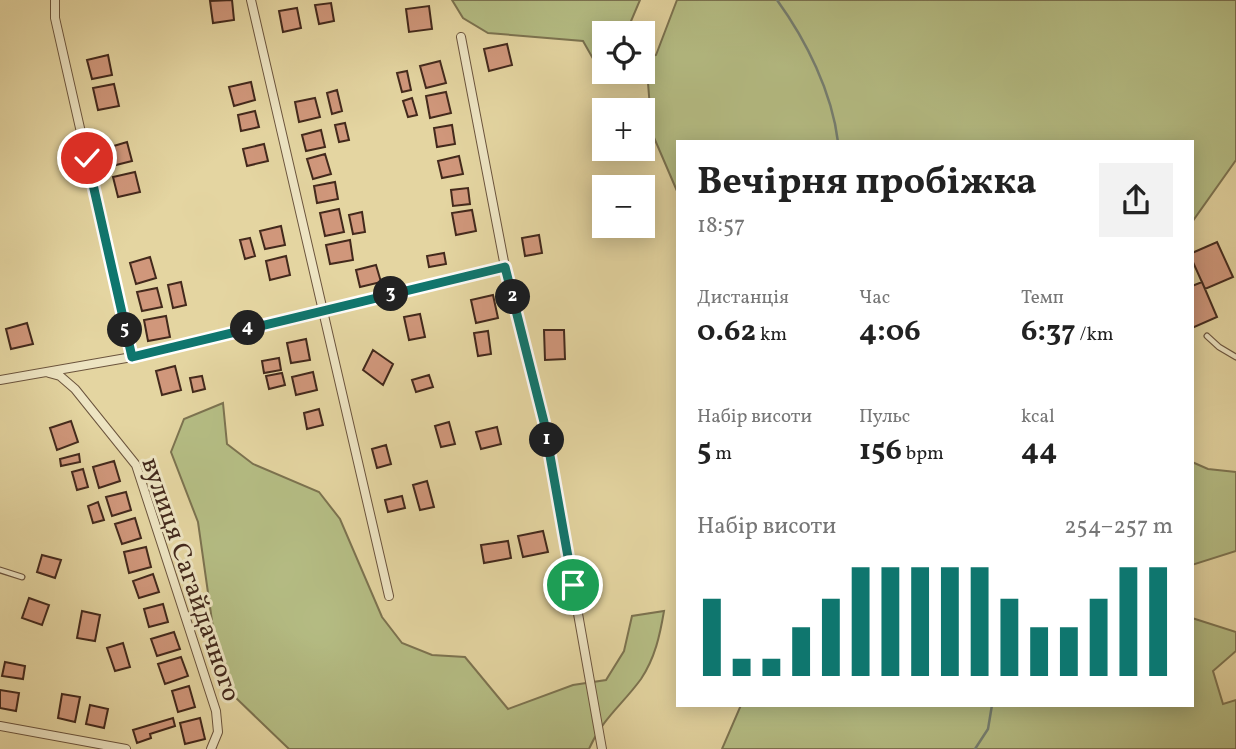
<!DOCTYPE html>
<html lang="uk">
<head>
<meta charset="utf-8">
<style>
	:root { --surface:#fff; --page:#f2f2f2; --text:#222; --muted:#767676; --accent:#0f766e }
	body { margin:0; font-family:Vollkorn,serif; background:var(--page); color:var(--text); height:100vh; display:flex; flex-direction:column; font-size:26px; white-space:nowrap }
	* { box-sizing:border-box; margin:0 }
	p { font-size:23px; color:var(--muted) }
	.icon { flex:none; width:38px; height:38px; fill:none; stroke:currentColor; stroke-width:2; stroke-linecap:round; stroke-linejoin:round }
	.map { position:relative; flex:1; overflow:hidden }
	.details { position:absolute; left:676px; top:140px; width:518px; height:567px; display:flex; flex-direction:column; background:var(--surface); border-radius:0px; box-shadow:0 4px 18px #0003 }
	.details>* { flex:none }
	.fabs { position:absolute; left:592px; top:21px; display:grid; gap:14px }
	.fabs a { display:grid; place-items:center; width:63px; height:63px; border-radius:0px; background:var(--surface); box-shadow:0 4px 18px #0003; font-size:35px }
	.pin { position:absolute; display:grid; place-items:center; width:60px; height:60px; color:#fff; margin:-30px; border:4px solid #fff; border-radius:50%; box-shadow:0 2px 7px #0007 }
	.km { position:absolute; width:35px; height:35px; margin:-18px; border-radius:50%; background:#222; color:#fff; font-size:19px; line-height:35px; text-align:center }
	.round { display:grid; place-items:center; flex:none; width:74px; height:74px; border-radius:0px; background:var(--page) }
	.summary { display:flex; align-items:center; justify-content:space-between; height:119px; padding:0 21px }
	h1 { font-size:38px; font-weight:700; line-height:52px }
	.metrics { display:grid; grid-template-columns:repeat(3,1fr); gap:10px; height:119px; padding:7px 21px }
	.metrics div { display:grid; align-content:center }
	.metrics b { font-size:30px; font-weight:700 }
	.metrics small { font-size:19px; font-weight:400 }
	.metrics p { font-size:19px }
	.chart { height:196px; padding:14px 21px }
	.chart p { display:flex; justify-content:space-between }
	.chart svg { width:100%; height:126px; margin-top:7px; stroke:var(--accent); stroke-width:6 }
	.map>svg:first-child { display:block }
	.green { fill:#b5bd84; stroke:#7c7350; stroke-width:2 }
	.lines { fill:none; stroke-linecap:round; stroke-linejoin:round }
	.stream { stroke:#757f72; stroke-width:2.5 }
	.building { fill:#d0977b; stroke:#43291c; stroke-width:2 }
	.lane-casing { stroke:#6b543d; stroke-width:7 }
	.street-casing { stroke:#6b543d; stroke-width:10 }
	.lane { stroke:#ede4c2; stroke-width:4.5 }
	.street { stroke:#ede4c2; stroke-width:8 }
	.route-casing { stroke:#fff; stroke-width:14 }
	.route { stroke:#0f766e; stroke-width:9 }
	.labels { text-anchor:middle; stroke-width:6; stroke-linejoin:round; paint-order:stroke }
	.street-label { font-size:26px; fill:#43291c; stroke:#ede4c2 }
</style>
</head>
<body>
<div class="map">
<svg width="1236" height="749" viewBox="0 0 1236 749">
	<rect width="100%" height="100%" fill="#e4d5a1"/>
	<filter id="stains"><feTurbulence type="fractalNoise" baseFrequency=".00286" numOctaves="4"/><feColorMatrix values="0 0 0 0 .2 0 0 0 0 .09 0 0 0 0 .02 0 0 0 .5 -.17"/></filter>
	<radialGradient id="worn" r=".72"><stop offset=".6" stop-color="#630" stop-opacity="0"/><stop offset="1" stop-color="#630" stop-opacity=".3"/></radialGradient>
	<!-- green -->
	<path class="green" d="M452,0H640L626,33H604V69L600,71L583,41L488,33L463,18Z
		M677,0H1236V160L1192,222V142H677V191L652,133L646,58L656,55Z
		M223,403L227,444L253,464L319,492L340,519L382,617L402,643L432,655L465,657L508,709L573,685L606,680L624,651L632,616L664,611C660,635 655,658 641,679C623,704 602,719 589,749H289L236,698L213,628L198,522L171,452L184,419Z
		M1192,462L1208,469L1236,472V551L1192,565Z
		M1192,618L1236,632V651L1213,671L1223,704L1236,700V749H722L741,705H1192Z"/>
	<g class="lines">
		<!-- stream -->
		<path class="stream" d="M777,0C806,40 832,92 838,142
			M975,749L988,729L992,705"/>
	</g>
	<!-- building -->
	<path class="building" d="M232,0L234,20L213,23L210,1Z
		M331,3L334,21L319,24L315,5Z
		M429,6L432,29L409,32L406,9Z
		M297,8L301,28L283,32L279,11Z
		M507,44L512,65L489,71L484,49Z
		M108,55L112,75L92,79L87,60Z
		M440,61L446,83L426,88L420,66Z
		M407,71L411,90L402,92L397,73Z
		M251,82L255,100L234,106L229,87Z
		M114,84L119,106L98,110L93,88Z
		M337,90L342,111L332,114L327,93Z
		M446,92L451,113L430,118L426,96Z
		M315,98L320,117L299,122L295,102Z
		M412,98L417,115L408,117L403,101Z
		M255,111L259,127L241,131L238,115Z
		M345,123L349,140L339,142L335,125Z
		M452,125L455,144L437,147L434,128Z
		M321,130L325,147L306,151L302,135Z
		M127,142L132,161L112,166L107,148Z
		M264,144L268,161L247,166L243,149Z
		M325,154L331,174L313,179L307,159Z
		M459,156L463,174L442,178L438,161Z
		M135,172L140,192L118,197L113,177Z
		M335,182L338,199L317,203L314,186Z
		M468,188L470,204L453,206L451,190Z
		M339,209L344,232L325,236L320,213Z
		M472,210L476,231L456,235L452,213Z
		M362,212L365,232L353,234L349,215Z
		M281,226L285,245L265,249L260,231Z
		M539,235L542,253L525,256L522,238Z
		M250,238L255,256L245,259L240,240Z
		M350,240L353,260L330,264L326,245Z
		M1217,242L1233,277L1205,289L1192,260V253Z
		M444,253L446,264L429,267L427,256Z
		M286,256L290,275L270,280L266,261Z
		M150,257L156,278L136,284L130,263Z
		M376,265L381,282L360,287L356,270Z
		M181,282L186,305L173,308L168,285Z
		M1202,282L1217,317L1192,328V286Z
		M157,288L162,307L142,311L137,292Z
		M493,295L498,318L476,323L471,300Z
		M420,314L425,337L409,340L404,317Z
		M166,316L170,337L148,341L144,320Z
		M27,323L33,344L11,349L6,329Z
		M544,330H564L565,359L545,360Z
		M488,331L491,354L478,356L474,333Z
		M306,339L310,360L291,363L287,343Z
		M373,350L393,364L383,385L363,370Z
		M279,358L281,370L264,373L262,361Z
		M175,366L181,390L162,395L156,371Z
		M313,372L317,390L296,395L292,377Z
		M282,373L285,385L269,389L266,376Z
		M429,375L433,387L416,392L412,380Z
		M202,376L205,389L193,392L190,378Z
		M319,409L323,425L307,429L304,413Z
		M71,421L78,442L57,450L50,428Z
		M449,422L455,444L441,447L435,426Z
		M497,427L501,444L481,449L476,432Z
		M386,445L391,464L377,468L372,449Z
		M79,454L80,462L61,466L60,459Z
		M114,461L120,481L99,488L93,467Z
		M83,469L88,487L77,490L72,472Z
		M427,481L434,507L420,510L413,485Z
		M126,492L131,510L112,516L106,497Z
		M402,496L405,508L388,512L385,500Z
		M98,502L104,520L93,523L88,506Z
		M135,518L141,538L122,544L115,524Z
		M543,531L548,552L523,557L518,536Z
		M508,541L511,558L484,563L481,545Z
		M146,547L151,567L129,573L124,552Z
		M42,555L61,560L55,578L37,572Z
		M153,574L159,592L139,598L133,581Z
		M29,598L49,605L42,625L22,618Z
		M163,604L168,622L149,627L144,609Z
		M82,611L100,615L95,641L77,638Z
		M174,632L180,649L157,656L151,639Z
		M123,643L130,667L115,671L107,648Z
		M181,657L188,676L165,684L158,664Z
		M5,662L25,666L23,679L2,676Z
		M189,686L195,707L178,712L172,691Z
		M0,690L19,693L16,711L0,708Z
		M62,694L80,697L75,722L58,718Z
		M90,705L108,709L104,728L86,724Z
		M173,718L175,726L150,734L151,738L137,743L133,730Z
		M200,718L205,739L185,744L180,723Z"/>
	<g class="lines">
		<defs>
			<path id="lane" d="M1207,336L1219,347L1236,357
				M0,570L22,577"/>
			<path id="street" d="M55,0V18L132,357
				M251,0L389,596
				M461,37L505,267L544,422L602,749
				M49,373L60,376L75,389L136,465L216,711L218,732L211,749
				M0,380L132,357L505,267
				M0,726L126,749"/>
		</defs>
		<!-- lane casing -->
		<use href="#lane" class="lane-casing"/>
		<!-- street casing -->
		<use href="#street" class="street-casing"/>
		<!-- lane -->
		<use href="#lane" class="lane"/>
		<!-- street -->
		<use href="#street" class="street"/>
	</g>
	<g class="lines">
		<defs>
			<path id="route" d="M87,158L132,357L505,267L544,422L573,585"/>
		</defs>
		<!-- route casing -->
		<use href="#route" class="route-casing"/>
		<!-- route -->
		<use href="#route" class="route"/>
	</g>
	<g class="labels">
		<!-- street labels -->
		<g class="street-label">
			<text transform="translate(192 579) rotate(71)" y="9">вулиця Сагайдачного</text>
		</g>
	</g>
	<rect width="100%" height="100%" filter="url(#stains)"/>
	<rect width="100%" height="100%" fill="url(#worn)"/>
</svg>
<div class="fabs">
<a><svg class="icon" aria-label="locate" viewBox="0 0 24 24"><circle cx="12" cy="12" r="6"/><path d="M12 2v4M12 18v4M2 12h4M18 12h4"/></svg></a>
<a>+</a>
<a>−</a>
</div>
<div class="pin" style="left:573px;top:585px;background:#1e9e55"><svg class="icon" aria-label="arrive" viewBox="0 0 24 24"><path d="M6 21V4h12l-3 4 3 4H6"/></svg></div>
<div class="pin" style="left:87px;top:158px;background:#d93025"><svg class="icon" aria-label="check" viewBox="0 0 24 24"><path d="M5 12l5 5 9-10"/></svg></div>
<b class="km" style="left:547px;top:440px">1</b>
<b class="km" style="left:513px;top:297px">2</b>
<b class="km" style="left:391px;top:294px">3</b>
<b class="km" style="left:248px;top:328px">4</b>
<b class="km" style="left:125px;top:330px">5</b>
<section class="details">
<div class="summary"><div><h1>Вечірня пробіжка</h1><p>18:57</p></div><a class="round"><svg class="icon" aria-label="share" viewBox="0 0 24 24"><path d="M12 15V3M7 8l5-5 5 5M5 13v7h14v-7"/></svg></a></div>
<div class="metrics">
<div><p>Дистанція</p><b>0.62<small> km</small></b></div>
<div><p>Час</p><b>4:06</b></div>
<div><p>Темп</p><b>6:37<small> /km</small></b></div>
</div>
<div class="metrics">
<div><p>Набір висоти</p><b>5<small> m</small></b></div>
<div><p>Пульс</p><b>156<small> bpm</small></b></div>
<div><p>kcal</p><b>44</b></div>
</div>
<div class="chart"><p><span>Набір висоти</span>254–257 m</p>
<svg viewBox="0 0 160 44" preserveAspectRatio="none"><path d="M5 44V17M15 44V38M25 44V38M35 44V27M45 44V17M55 44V6M65 44V6M75 44V6M85 44V6M95 44V6M105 44V17M115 44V27M125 44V27M135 44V17M145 44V6M155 44V6"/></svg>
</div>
</section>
</div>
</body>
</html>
